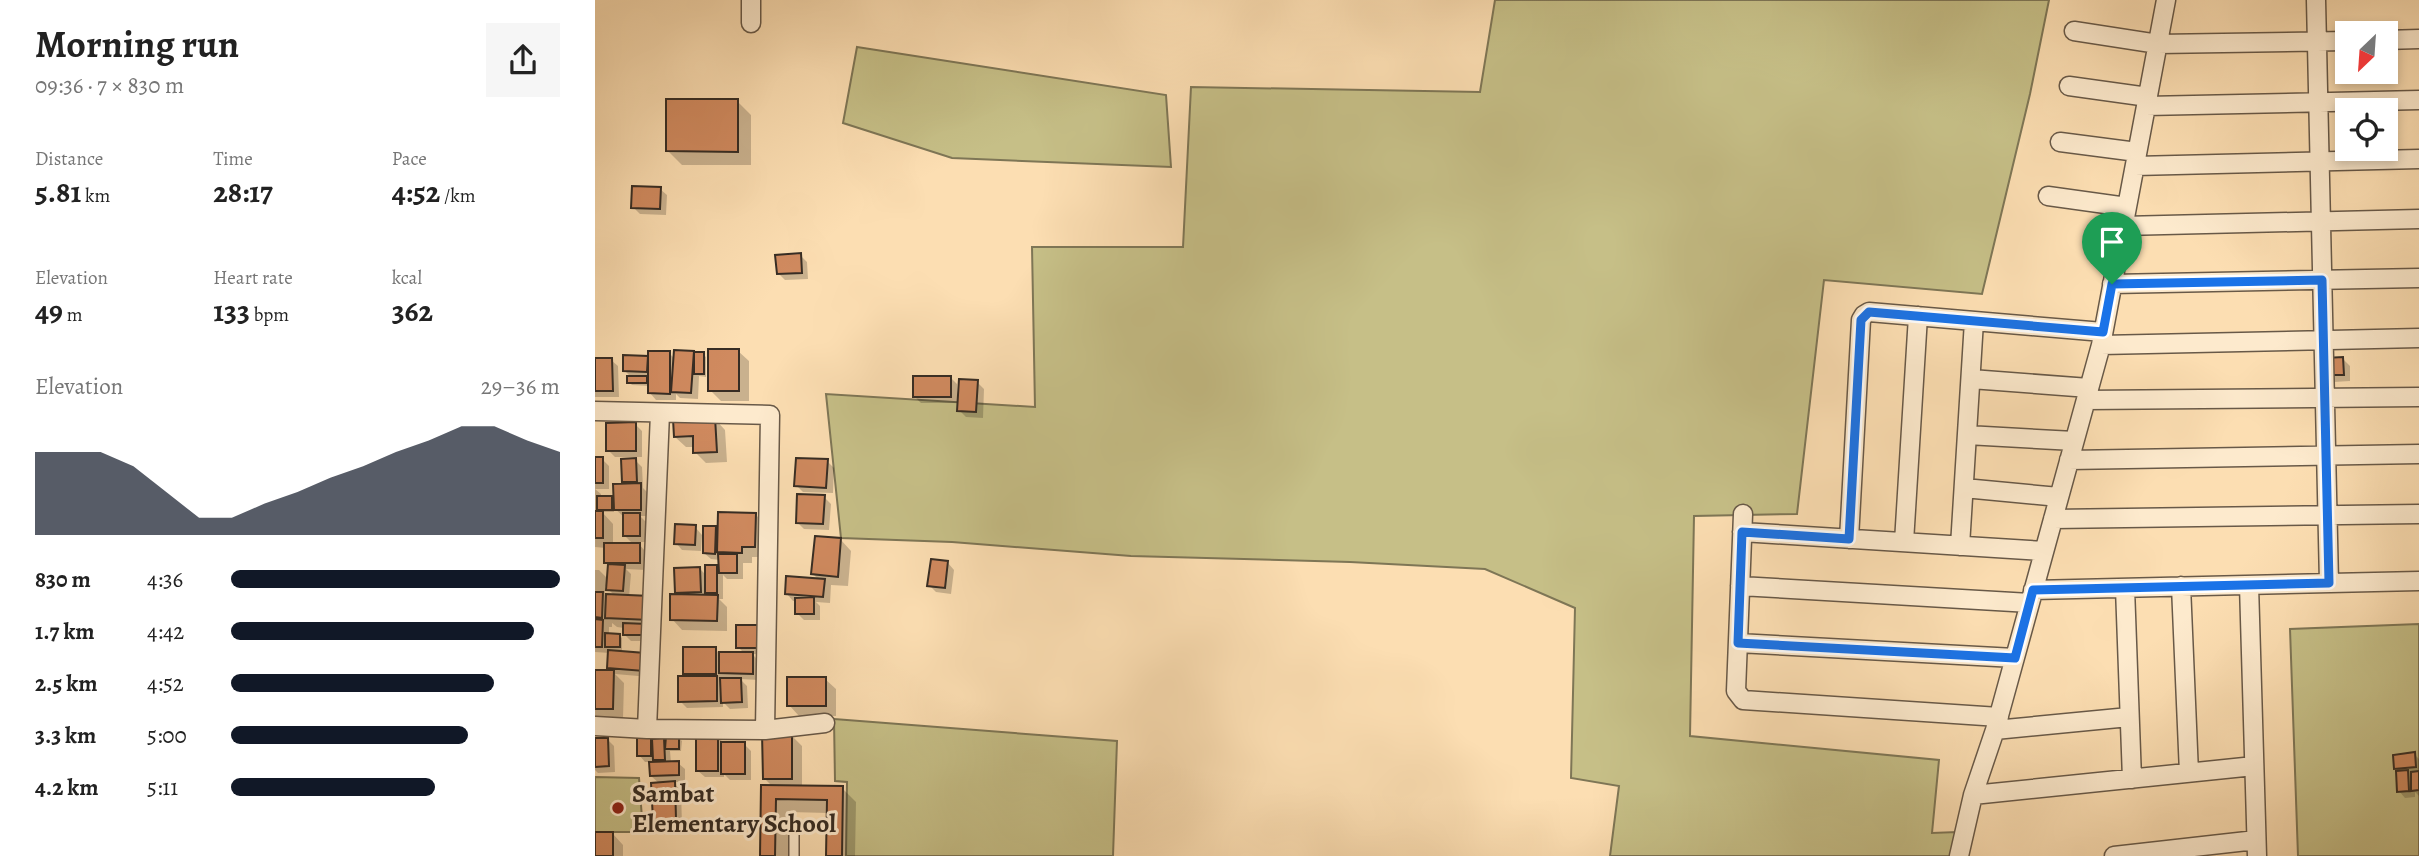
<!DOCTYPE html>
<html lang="en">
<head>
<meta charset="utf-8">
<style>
	:root { --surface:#fff; --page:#f6f6f6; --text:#222; --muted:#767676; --accent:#111827 }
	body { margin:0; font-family:Alegreya,serif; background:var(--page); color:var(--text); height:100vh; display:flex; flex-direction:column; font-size:26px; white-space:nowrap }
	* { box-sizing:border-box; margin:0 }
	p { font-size:23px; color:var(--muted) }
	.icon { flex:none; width:38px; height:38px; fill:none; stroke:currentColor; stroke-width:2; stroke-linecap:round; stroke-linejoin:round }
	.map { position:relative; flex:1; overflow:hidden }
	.panel { display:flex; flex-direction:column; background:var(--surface); width:595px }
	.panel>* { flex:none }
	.needle { width:46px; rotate:205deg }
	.buttons { position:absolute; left:1740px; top:21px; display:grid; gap:14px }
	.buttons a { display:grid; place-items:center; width:63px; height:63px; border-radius:0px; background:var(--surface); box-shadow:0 4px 10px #0003; font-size:35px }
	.pin { position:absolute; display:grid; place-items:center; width:60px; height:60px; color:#fff; margin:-72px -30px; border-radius:50% 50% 50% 0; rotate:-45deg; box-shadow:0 0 7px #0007 }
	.pin .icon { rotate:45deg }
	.round { display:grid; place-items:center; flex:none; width:74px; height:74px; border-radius:0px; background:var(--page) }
	.head { display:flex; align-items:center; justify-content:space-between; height:119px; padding:0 35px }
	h1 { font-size:38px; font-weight:700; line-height:52px }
	.figures { display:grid; grid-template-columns:repeat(3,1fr); gap:10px; height:119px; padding:7px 35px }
	.figures div { display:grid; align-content:center }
	.figures b { font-size:30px; font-weight:700 }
	.figures small { font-size:19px; font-weight:400 }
	.figures p { font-size:19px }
	.chart { height:196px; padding:14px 35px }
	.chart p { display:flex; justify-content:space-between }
	.chart svg { width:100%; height:126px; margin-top:7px; fill:var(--accent); opacity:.7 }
	ul { padding:0 35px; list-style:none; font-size:23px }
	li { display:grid; grid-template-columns:112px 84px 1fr; align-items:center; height:52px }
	li i { height:18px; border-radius:9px; background:var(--accent) }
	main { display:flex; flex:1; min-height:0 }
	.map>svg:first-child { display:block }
	.green { fill:#c6bf87; stroke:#7e7656; stroke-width:2 }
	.shadow { fill:#0003; fill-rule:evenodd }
	.building { fill:#d08a5f; stroke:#372d24; stroke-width:2 }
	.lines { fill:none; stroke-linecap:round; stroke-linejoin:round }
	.service-casing { stroke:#685948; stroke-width:12 }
	.minor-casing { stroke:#685948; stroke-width:21 }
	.service { stroke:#fdeacd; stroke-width:9 }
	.minor { stroke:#fdeacd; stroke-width:18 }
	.route-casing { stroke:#fff; stroke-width:14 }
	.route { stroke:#1a73e8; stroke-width:9 }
	.poi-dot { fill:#8f2418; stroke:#fdeacd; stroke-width:2.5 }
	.labels { text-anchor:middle; stroke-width:6; stroke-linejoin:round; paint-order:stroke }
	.poi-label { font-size:26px; font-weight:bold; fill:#372d24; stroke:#fdeacd; text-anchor:start }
</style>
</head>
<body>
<main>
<section class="panel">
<div class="head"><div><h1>Morning run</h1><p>09:36 · 7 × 830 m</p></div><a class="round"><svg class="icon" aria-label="share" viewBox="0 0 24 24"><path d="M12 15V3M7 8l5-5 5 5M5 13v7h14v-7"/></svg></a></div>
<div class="figures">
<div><p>Distance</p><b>5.81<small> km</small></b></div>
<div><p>Time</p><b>28:17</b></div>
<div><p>Pace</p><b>4:52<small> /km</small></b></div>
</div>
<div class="figures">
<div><p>Elevation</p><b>49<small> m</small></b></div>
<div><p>Heart rate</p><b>133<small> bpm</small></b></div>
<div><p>kcal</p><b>362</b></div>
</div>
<div class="chart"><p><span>Elevation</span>29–36 m</p>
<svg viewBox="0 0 160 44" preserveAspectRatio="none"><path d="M0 44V15L10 15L20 15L30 20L40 29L50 38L60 38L70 33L80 29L90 24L100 20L110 15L120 11L130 6L140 6L150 11L160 15V44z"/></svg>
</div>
<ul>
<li><b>830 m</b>4:36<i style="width:100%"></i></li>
<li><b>1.7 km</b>4:42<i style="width:92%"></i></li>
<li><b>2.5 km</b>4:52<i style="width:80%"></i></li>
<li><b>3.3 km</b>5:00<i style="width:72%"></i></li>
<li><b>4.2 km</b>5:11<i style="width:62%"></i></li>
</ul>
</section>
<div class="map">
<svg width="1824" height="856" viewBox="0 0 1824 856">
	<rect width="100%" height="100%" fill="#fcdeb2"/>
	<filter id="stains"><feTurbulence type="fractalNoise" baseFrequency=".00286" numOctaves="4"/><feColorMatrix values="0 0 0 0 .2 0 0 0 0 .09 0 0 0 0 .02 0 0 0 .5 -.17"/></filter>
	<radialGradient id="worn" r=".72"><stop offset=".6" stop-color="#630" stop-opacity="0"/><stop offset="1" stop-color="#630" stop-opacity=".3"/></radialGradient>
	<!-- green -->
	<path class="green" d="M900,0H1454L1435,94L1387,294L1229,280L1202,514L1099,516L1095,736L1344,760L1337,833L1362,832L1358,856H1015L1024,786L976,778L980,608L890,569L755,562L536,556L357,542L246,538L231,394L440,407L437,247H588L596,87L885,92Z
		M262,47L571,95L576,167L357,158L248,123Z
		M1824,624V856H1703L1695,629Z
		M239,719L522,741L518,856H251L252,782L240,781Z
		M0,777L44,778L48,832H0Z"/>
	<!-- shadow -->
	<path class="shadow" d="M142,101L156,115V165H87L73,151Z
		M65,189L72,195L71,215L45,214L38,207Z
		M205,255L212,262L213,279L190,280L183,273Z
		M143,351L154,361V401H126L115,390Z
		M74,353L80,359L98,353L101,356L108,354L111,357V377L104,376L103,399L85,398L81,394V400H61L55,393V386L37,385L34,382V375L29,370L30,357L55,358Z
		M1748,359L1755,366V381L1739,382L1732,375Z
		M0,360H16L23,366L24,397H0Z
		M355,377L362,384V400H365L382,382L389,389L388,418L371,417L364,410L365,403H326L319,396Z
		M120,419L130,430L132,462L111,463L100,452V447H91L80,437Z
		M40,424L47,431V457H20L13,450Z
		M0,459H7L14,466V489H0L6,494V498H16L21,502L29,485L28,461L40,460L47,467L48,488L52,492V516H45L51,522V542H42L51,552V570L31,569L36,574L34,597H54L58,641H36L29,634V628L22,627L17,623V627H14V635H24L27,638V653L55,677L20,674L29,683L28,719L0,718V672H19L14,667L15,653L0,652V570H4L14,580L15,567L10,562L11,548L0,547ZM19,508L29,517L30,536L39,545H18V524L7,512H19ZM10,586L20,596H10Z
		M232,461L239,468L238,493L208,492L201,485Z
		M229,497L236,504L234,530L209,529L202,522Z
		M160,514L171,525L170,557H157V563H148V579H132L128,575V599H124L132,607V631L87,630L77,619L86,596L82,592L105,569L112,576L121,567L125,571V560L116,559L109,553L120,528L124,532Z
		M100,527L107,535L106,551L87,550L81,543Z
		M246,540L256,551L253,586L236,585L235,603L221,602L225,606V620H209L202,613V601H198L192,594L224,580L218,574Z
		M353,563L359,570L356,594L341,592L334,585Z
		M143,627L171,654H157L164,661V680L145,679L152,686L153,708L135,709L128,702V707L92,708L85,701L95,678L90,673L120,649L125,654H150L143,647Z
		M230,679L241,689V716H204L194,705Z
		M122,735L129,744H149L156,751V780H135L129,774V777H110L103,771Z
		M196,735L207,746V787L247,788L261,802L260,856H233V813L194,812V856H167L178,787L169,778Z
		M84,738L87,741L86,751H75L76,763H83L90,769V782H77L86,790L87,825L66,826L60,820L65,784L56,776V762H50L44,755V739L68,740L72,744Z
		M12,739L19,746L20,772L3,773L0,770V740Z
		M1819,754L1824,759V796L1820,792V797L1810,798L1804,791L1805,773L1801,768Z
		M0,834H18L28,845V856H0Z"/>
	<!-- building -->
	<path class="building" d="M71,99H143V152L71,151Z
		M37,186L66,187L65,209L36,208Z
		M206,253L207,273L182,274L180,255Z
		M113,349H144V391H113Z
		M79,350L99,351L96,393L76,392Z
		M53,351H75V394L53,393Z
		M99,352H109V374H99Z
		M28,355L53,356L52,372L28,371Z
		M1748,357L1749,375H1730V358Z
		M0,358H17L18,391H0Z
		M32,376H52V383H32Z
		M318,376H356V397H318Z
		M364,379L383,380L381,412L362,411Z
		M120,417L122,452L98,453V436L79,437L78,419Z
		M41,422V451H11V423Z
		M0,457H8V483H0Z
		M41,458L42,482H27L26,459Z
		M201,458L233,459L231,488L199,486Z
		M46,483V510H19L18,484Z
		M202,494L230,495L228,524L201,523Z
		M2,496H17V510H2Z
		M0,511H8V538H0Z
		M123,512L161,513L160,547H147V553L122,552Z
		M28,513H45V536H28Z
		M80,524L101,525L100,545L79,544Z
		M108,526H121L120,554L108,553Z
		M220,536L246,538L243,577L216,574Z
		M9,543H45V563H9Z
		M123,554H142V573H124Z
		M336,559L353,561L350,588L332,586Z
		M13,564L30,565L28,591L11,590Z
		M110,565H122V593H110Z
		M105,567L106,592L80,593L79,568Z
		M191,576L230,579L228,597L190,594Z
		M0,592H8L7,618L0,617Z
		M11,594L55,596L54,620L10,618Z
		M75,594L123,595L122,621L75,620Z
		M219,597V614H200V598Z
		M0,619L8,620L7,647H0Z
		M28,623L52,624V635H28Z
		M141,625H165V648H141Z
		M10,633L25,634V647H10Z
		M88,647H121V674H88Z
		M13,650L50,653L49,671L12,668Z
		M124,652H158V674L124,673Z
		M0,670H19L18,709H0Z
		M83,676H122V701L83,702Z
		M192,677H231V706H192Z
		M125,678H146L147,702L126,703Z
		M123,733V771H101V734Z
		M167,733H197V779H168Z
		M71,736L84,737V749H70Z
		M42,737H56V756H42Z
		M0,738H13L14,766L0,767Z
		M69,738L70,760H58L57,739Z
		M126,742H150V774H126Z
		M1820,752L1821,767L1799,769L1798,755Z
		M84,761V775L55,776L54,762Z
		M1813,770L1814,791L1802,792L1801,771Z
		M1824,771V790L1816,791V772Z
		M80,781L81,819L58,820L56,783Z
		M166,785L248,786L247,856H231L232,800L181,799L180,856H165Z
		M0,832H18V856H0Z"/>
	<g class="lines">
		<defs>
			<path id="service" d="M199,856V824"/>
			<path id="minor" d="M156,0V23
				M1721,0L1734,583
				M1479,31L1563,44L1752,41
				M1790,40L1824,39
				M1474,86L1553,97
				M1551,106L1824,100
				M1465,142L1542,152
				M1540,166L1824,159
				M1453,196L1532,207
				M1528,226L1824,219
				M1517,284L1824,278
				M1506,345L1824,338
				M1376,379L1494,388
				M1491,400L1824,397
				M0,411L175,415L170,730
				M1372,435L1479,441
				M1474,460L1824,454
				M1369,488L1464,497
				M1148,514L1141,691L1148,700L1404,717
				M1458,519L1824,514
				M1147,532L1449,551
				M1254,539L1266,320L1269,315L1274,312L1508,332
				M1309,542L1323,316
				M1365,546L1379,321
				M1654,585L1662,856
				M1145,586L1435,603
				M1586,586L1594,773
				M1530,588L1537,779
				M1438,590L1824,581
				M1143,643L1420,658
				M0,726L52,729L170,730L230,723
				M52,729L65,413
				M1400,730L1534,717
				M1378,795L1659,766
				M1364,856L1378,795L1400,730L1506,345L1571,0
				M1519,856L1661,840"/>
		</defs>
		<!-- service casing -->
		<use href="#service" class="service-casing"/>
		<!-- minor casing -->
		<use href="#minor" class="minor-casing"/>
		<!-- service -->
		<use href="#service" class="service"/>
		<!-- minor -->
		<use href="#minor" class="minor"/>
	</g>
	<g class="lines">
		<defs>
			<path id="route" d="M1727,280L1734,583L1438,590L1420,658L1143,643L1147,532L1254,539L1266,320L1274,312L1508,332L1517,284Z"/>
		</defs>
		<!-- route casing -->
		<use href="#route" class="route-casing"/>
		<!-- route -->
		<use href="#route" class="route"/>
	</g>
	<!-- markers -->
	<circle class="poi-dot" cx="23" cy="808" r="7"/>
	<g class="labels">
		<!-- poi labels -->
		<g class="poi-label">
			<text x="37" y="802">Sambat<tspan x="37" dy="30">Elementary School</tspan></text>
		</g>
	</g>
	<rect width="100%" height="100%" filter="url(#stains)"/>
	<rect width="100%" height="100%" fill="url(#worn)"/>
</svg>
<div class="buttons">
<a><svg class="needle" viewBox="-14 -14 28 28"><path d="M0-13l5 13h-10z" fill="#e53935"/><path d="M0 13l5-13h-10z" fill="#767676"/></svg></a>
<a><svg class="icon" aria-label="locate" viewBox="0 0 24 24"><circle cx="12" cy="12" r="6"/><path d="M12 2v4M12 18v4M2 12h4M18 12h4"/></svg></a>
</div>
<div class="pin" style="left:1517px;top:284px;background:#1e9e55"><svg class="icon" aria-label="arrive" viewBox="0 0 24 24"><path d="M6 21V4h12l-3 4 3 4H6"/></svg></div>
</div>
</main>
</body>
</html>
